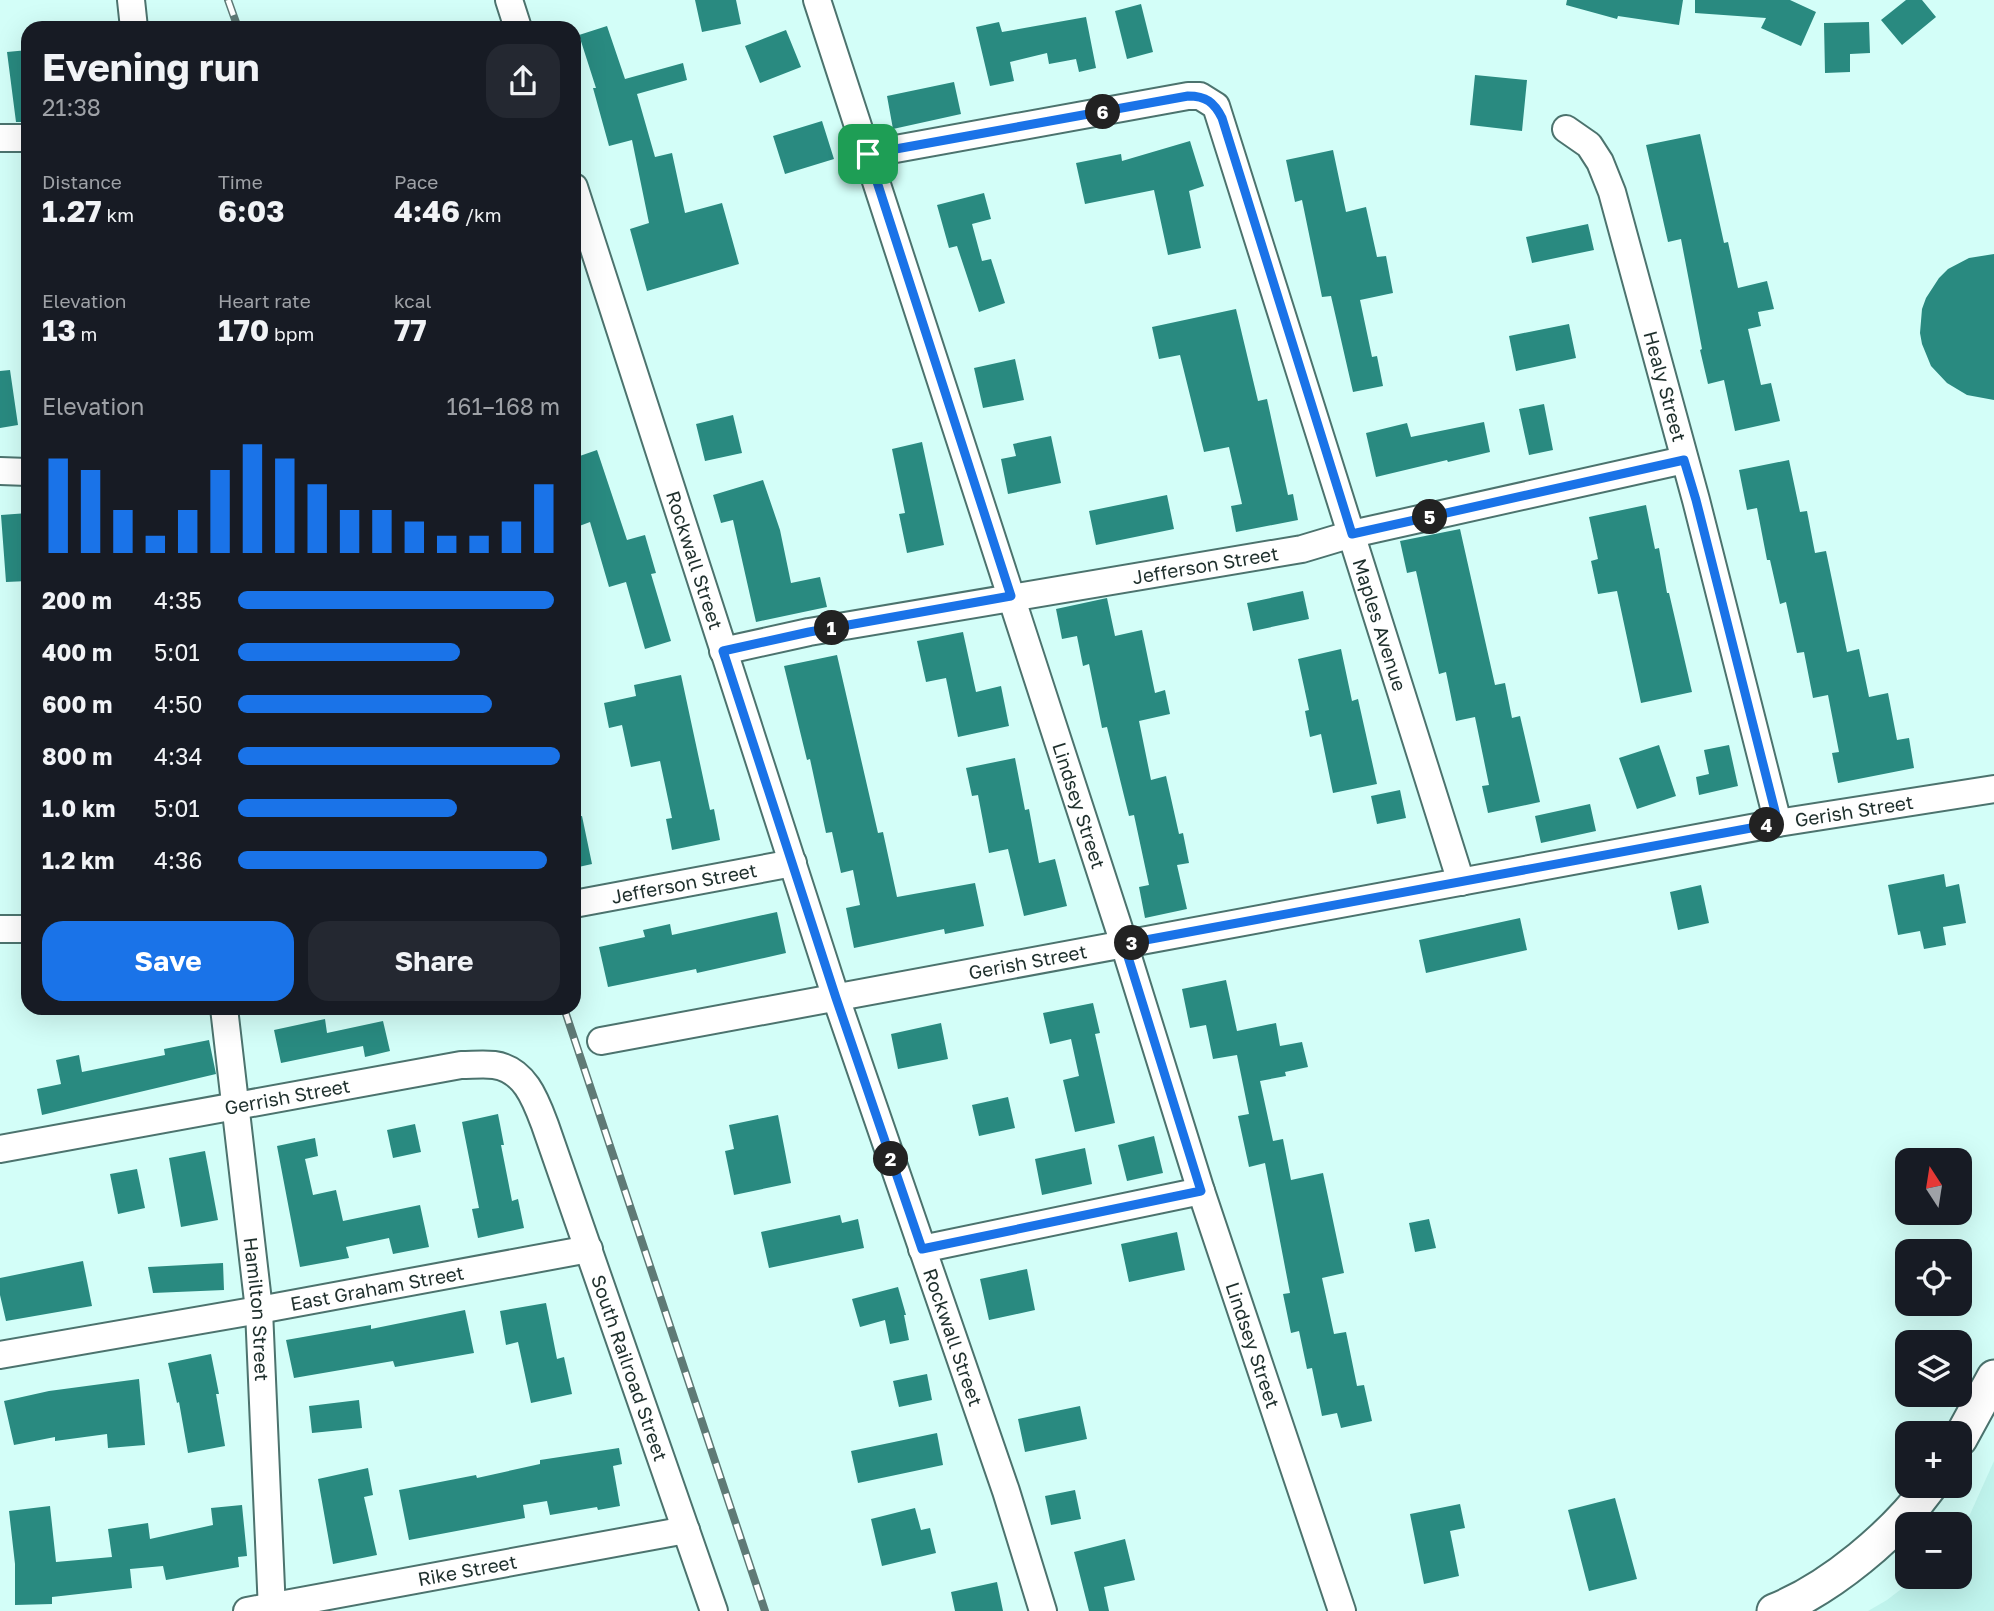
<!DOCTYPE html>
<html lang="en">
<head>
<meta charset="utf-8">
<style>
	:root { --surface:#171b24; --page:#242831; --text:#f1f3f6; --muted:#9ea1a6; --accent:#1a73e8 }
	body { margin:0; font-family:"Golos Text",sans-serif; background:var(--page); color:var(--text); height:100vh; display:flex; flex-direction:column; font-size:26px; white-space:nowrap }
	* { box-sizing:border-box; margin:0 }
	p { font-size:23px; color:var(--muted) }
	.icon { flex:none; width:38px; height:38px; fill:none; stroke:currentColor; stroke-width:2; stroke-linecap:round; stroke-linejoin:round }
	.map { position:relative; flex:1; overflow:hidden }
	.details { position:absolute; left:21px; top:21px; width:560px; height:994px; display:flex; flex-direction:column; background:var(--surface); border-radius:21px; box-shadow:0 7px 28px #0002 }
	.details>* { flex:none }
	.needle { width:46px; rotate:348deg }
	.controls { position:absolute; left:1895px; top:1148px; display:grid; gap:14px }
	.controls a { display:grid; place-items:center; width:77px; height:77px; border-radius:14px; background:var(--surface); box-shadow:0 7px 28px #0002; font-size:35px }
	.pin { position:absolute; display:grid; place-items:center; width:60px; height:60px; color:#fff; margin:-30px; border-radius:14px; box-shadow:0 4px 10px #0006 }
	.km { position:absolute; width:35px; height:35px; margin:-18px; border-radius:50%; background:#222; color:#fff; font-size:19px; line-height:35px; text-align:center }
	.round { display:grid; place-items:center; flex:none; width:74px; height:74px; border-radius:21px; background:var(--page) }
	.headline { display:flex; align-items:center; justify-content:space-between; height:119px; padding:0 21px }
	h1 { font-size:38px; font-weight:700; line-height:52px }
	.figures { display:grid; grid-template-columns:repeat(3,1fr); gap:10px; height:119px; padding:7px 21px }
	.figures div { display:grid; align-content:center }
	.figures b { font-size:30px; font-weight:700 }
	.figures small { font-size:19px; font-weight:400 }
	.figures p { font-size:19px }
	.chart { height:196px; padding:14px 21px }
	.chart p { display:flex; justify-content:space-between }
	.chart svg { width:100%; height:126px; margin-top:7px; stroke:var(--accent); stroke-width:6 }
	.cta { display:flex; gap:14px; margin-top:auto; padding:14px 21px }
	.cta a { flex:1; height:80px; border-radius:21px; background:var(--accent); color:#fff; font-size:28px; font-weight:700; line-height:80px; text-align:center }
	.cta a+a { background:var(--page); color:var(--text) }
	ul { padding:0 21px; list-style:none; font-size:23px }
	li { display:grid; grid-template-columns:112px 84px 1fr; align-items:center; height:52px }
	li i { height:18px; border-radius:9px; background:var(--accent) }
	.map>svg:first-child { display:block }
	.built { fill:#c0f4ed }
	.building { fill:#298a80 }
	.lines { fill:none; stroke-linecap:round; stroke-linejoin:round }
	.minor-casing { stroke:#4c736e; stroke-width:30 }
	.major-casing { stroke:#4c736e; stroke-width:37 }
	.minor { stroke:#fff; stroke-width:26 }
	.major { stroke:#fff; stroke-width:33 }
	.rail-casing { stroke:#5f7a76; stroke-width:8 }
	.rail { stroke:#fff; stroke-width:5; stroke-dasharray:16; stroke-linecap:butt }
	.route-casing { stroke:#fff; stroke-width:14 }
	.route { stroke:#1a73e8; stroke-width:9 }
	.labels { text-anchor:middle; stroke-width:7; stroke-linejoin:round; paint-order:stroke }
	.street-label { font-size:19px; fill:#1e2f2c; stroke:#fff }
</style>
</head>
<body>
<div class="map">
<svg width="1994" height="1611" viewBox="0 0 1994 1611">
	<rect width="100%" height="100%" fill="#d3fef8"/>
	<!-- built -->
	<path class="built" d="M1994,1461V1611H1868L1887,1600L1917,1577H1960V1529L1967,1521Z"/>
	<!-- building -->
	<path class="building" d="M695,0H736L741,24L702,32Z
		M1567,0H1683L1679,25L1618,16L1617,19L1566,5Z
		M1695,0H1790L1816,12L1801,46L1761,28L1766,18L1695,13Z
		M1906,0H1922L1936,17L1902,45L1881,20Z
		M1141,4L1153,52L1127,59L1115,11Z
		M1086,17L1096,68L1079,72L1076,59L1049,64L1047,53L1010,62L1014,81L990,86L976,27L999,22L1002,32Z
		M1869,22L1870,53L1850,54V72L1825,73L1824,23Z
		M607,26L625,79L683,63L687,80L637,94L655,157L672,153L685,213L722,203L739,264L647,291L630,229L649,223L632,140L609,146L593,88H596L579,35Z
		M786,30L801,67L760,83L745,46Z
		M28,50V122H16L7,52Z
		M1475,75L1527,80L1522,131L1470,125Z
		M954,82L961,114L893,129L887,96Z
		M822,121L834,159L785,174L773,136Z
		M1700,134L1724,243L1728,242L1738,288L1767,281L1774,309L1758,312L1761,326L1748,329L1761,385L1771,383L1780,421L1735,431L1724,380L1708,384L1700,350L1702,349L1681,239L1668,242L1646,145Z
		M1190,141L1204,186L1189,191L1201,248L1168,255L1154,190L1085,204L1076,163L1121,154L1122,161Z
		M1333,150L1346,212L1366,207L1377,257L1386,256L1393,293L1360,300L1372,357L1377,356L1383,386L1353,392L1331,296L1322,297L1302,200L1295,202L1286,160Z
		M984,193L991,219L972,224L982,261L991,259L1005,303L979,312L957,246L949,248L937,205Z
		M1588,224L1594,250L1532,263L1526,237Z
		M1994,254V400L1967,395L1947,383L1931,366L1922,344L1920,333L1922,309L1926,298L1939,278L1948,269L1969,258Z
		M1236,309L1258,401L1267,399L1288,495L1293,494L1298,520L1236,532L1231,506L1242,504L1229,447L1204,452L1180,355L1159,359L1152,327Z
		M1569,324L1576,358L1516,371L1509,336Z
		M1015,359L1024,400L983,408L974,368Z
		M10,370L18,425L0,428V371Z
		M1544,404L1553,450L1529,455L1519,409Z
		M733,415L742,453L705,461L696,424Z
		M1484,422L1490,452L1448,462L1447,460L1376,477L1366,433L1407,423L1411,437Z
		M1051,436L1061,483L1008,494L1001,459L1016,456L1013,444Z
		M922,442L944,545L907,553L899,514L905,513L892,449Z
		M597,450L627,540L645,535L656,573L651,574L671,641L645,649L626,582L609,587L590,522L574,528V458Z
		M1789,460L1800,512L1807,511L1815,553L1826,551L1847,652L1859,649L1869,697L1888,693L1897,740L1909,738L1914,768L1838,783L1832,753L1839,752L1828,695L1813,698L1804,652L1797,653L1786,602L1780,604L1770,560H1767L1757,508L1747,510L1739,470Z
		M763,480L780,530L791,583L820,577L827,607L756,622L733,520L721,523L713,495Z
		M1167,495L1174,529L1096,545L1089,511Z
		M1646,505L1655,549L1659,548L1667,593H1669L1692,692L1641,703L1617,591L1598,594L1591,561L1598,559L1589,517Z
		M28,513V581L6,582L1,515Z
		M1460,529L1495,685L1505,683L1512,718L1520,716L1540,802L1488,813L1482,786L1489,785L1475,717L1456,721L1446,672L1439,674L1416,571L1407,573L1400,541Z
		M1303,591L1309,619L1253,631L1247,603Z
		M1107,598L1115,636L1142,630L1155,693L1165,690L1170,714L1139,721L1151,780L1166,776L1179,834L1183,833L1189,863L1177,865L1187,909L1145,918L1139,887L1149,885L1134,815L1129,816L1107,727L1102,728L1089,664L1083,666L1077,636L1062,639L1056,609Z
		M963,632L976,692L1001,686L1009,726L958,737L946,678L926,682L917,641Z
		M1341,649L1352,701L1358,699L1377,784L1333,793L1321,734L1310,737L1305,711L1309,710L1298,659Z
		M837,655L878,833L883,832L897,897L975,883L984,926L945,934L944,929L854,948L846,908L860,905L853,870L841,873L832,832L826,833L810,759L807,760L784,666Z
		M681,675L710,810L714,809L720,840L672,850L666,819L672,818L660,761L631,767L622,725L609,728L604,703L636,696L634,685Z
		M1659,745L1676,796L1637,809L1619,758Z
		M1729,745L1738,786L1699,795L1696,777L1709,774L1704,750Z
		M1015,758L1025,810L1029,809L1039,863L1055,859L1067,906L1024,916L1008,849L989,853L978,795L972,796L966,768Z
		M1400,790L1406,818L1377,824L1371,796Z
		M1590,804L1596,831L1541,843L1535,816Z
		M582,816L592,864L574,868V817Z
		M1944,874L1946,887L1959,884L1966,923L1943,927L1946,945L1924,949L1920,931L1898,935L1888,885Z
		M1701,885L1709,923L1678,930L1670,892Z
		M777,912L786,953L697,973L696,969L608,987L599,947L645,937L643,930L670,924L672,935Z
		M1520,918L1527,950L1426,973L1419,940Z
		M1226,980L1237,1031L1276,1023L1280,1046L1302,1042L1308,1067L1285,1072L1286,1076L1260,1081L1273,1141L1283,1139L1291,1180L1323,1173L1344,1273L1322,1278L1334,1334L1346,1332L1357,1386L1364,1385L1372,1421L1341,1428L1337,1413L1322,1416L1312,1368L1307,1369L1299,1331L1291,1333L1283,1294L1290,1293L1265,1163L1249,1167L1238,1116L1249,1114L1237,1055L1213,1059L1206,1025L1190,1028L1182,989Z
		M1093,1003L1100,1033L1095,1034L1115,1123L1075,1132L1063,1080L1079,1076L1071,1039L1050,1044L1043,1013Z
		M325,1019L327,1033L383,1021L390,1051L365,1057L363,1046L281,1063L274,1030Z
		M941,1023L948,1059L898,1069L891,1034Z
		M209,1040L216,1074L42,1115L37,1089L61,1084L56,1060L79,1055L82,1072L165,1055L164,1049Z
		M1008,1097L1015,1128L979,1136L972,1105Z
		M498,1114L504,1145H501L512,1201L518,1199L524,1228L478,1238L472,1209L479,1208L462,1122Z
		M778,1115L791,1183L734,1195L725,1151L734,1149L729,1125Z
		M415,1124L421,1152L393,1158L387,1130Z
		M1154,1136L1163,1173L1127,1181L1118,1145Z
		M315,1138L318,1156L305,1159L313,1195L336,1190L343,1221L420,1205L429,1247L393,1254L389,1238L346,1247L349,1258L300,1267L277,1146Z
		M1085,1148L1092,1184L1042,1195L1035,1159Z
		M205,1151L218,1220L181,1227L169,1158Z
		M137,1169L145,1208L118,1214L110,1174Z
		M840,1215L842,1223L858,1219L864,1248L769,1268L761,1232Z
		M1429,1219L1436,1248L1415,1252L1409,1223Z
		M1177,1232L1185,1270L1129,1282L1121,1244Z
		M83,1261L92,1306L6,1321L0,1295V1278Z
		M223,1263L224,1290L153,1293L148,1267Z
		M1027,1269L1035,1310L989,1320L980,1279Z
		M898,1287L906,1315H904L909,1340L890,1344L885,1320L860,1327L852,1299Z
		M546,1303L557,1359L564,1357L572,1394L531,1403L518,1342L506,1345L500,1311Z
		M465,1310L474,1353L395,1367L393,1361L294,1378L286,1340L371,1325V1329Z
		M211,1354L219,1394H216L225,1446L188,1453L179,1402L177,1403L168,1363Z
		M927,1374L932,1400L899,1407L893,1381Z
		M139,1379L145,1445L108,1448L107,1434L55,1441V1437L14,1445L4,1401L49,1391Z
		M359,1400L362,1428L312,1433L309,1406Z
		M1080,1406L1087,1439L1025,1452L1018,1419Z
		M937,1433L943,1465L858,1483L851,1451Z
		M619,1448L622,1464L613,1466L620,1506L598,1510L597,1507L550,1515L547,1501L523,1505L525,1518L409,1540L399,1490L476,1475L477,1478L540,1464V1460Z
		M368,1468L373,1495L364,1497L377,1555L333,1564L318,1479Z
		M1075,1490L1081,1519L1051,1525L1045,1496Z
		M1615,1498L1637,1579L1589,1591L1568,1510Z
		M1460,1504L1465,1528L1450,1531L1459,1576L1424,1584L1410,1514Z
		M242,1505L247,1556L238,1557L239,1567L166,1580L163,1566L130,1569L132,1588L52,1597V1604L15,1605V1564L9,1511L50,1506L56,1562L112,1557L108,1529L148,1523L150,1539L213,1525L211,1508Z
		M915,1508L921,1530L930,1528L936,1553L882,1566L871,1519Z
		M1125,1539L1135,1580L1104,1587L1109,1611H1089L1074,1552Z
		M997,1582L1003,1611H955L951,1592Z"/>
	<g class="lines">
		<defs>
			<g id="minor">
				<path d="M131,0L134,28"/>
				<path d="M509,0L518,28"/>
				<path id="s1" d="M817,0L1124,944L1201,1191L1342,1611"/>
				<path id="s2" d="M1566,129L1589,145L1600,162L1612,192L1696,500L1778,823"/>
				<path d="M0,138H28"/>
				<path id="s3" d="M868,154L1188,96H1200L1216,106L1461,882"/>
				<path id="s4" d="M574,187L836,998L1006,1491L1043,1611"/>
				<path d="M0,471L28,472"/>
				<path id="s5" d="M723,651L809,632L1302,549L1352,534L1684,460"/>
				<path id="s6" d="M574,904L793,863"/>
				<path d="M0,929H28"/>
				<path id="s7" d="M224,1008L259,1310L272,1611"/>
				<path id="s8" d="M601,1041L1778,823L1994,789"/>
				<path id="s9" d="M0,1149L461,1065C472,1065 484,1064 494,1065C525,1069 536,1101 545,1125L714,1611"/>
				<path d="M922,1249L1201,1191"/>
				<path id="s10" d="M0,1355L259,1310L589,1249"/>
				<path id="s11" d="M247,1611L686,1530"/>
			</g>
			<path id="major" d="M1960,1439L1994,1377
				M1774,1611C1831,1588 1894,1535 1930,1486"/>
		</defs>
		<!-- minor casing -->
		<use href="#minor" class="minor-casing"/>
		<!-- major casing -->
		<use href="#major" class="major-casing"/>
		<!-- minor -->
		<use href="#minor" class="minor"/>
		<!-- major -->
		<use href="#major" class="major"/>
		<defs>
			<path id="rail" d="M228,0L238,28
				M564,1008L765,1611"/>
		</defs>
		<!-- rail casing -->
		<use href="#rail" class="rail-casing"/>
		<!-- rail -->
		<use href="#rail" class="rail"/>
	</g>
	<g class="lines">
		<defs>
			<path id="route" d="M1188,96C1206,96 1214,102 1222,118L1352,534L1684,460L1696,500L1778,823L1124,944L1201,1191L922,1249L836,998L723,651L809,632L1011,596L868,154Z"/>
		</defs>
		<!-- route casing -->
		<use href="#route" class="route-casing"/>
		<!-- route -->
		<use href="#route" class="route"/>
	</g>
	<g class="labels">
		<!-- street labels -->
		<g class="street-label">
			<text dy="7" stroke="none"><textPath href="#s2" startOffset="282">Healy Street</textPath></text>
			<text dy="7" stroke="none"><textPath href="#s4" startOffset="392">Rockwall Street</textPath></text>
			<text dy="7" stroke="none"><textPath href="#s5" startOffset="490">Jefferson Street</textPath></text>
			<text dy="7" stroke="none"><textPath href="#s3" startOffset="900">Maples Avenue</textPath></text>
			<text dy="7" stroke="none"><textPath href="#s1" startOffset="847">Lindsey Street</textPath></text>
			<text dy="7" stroke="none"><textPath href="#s8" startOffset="1274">Gerish Street</textPath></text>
			<text dy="7" stroke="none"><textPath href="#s6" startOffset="112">Jefferson Street</textPath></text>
			<text dy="7" stroke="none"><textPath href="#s8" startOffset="434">Gerish Street</textPath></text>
			<text dy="7" stroke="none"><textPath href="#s9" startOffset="292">Gerrish Street</textPath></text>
			<text dy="7" stroke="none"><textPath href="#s10" startOffset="383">East Graham Street</textPath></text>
			<text dy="7" stroke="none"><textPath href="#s7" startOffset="303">Hamilton Street</textPath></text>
			<text dy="7" stroke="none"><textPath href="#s4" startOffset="1211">Rockwall Street</textPath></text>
			<text dy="7" stroke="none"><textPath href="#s1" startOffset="1414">Lindsey Street</textPath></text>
			<text dy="7" stroke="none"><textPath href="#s9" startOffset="842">South Railroad Street</textPath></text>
			<text dy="7" stroke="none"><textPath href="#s11" startOffset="224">Rike Street</textPath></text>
		</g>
	</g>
</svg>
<div class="controls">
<a><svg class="needle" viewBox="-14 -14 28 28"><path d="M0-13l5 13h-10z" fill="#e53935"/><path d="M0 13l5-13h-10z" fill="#9ea1a6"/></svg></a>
<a><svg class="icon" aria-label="locate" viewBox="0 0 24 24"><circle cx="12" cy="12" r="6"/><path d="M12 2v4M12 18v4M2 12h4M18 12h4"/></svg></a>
<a><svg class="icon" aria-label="layers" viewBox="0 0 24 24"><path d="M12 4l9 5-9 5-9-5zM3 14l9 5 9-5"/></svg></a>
<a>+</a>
<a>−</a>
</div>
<div class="pin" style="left:868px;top:154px;background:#1e9e55"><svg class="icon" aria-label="arrive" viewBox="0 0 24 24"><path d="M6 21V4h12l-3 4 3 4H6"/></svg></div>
<b class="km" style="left:832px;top:628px">1</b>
<b class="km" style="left:891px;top:1159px">2</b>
<b class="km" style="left:1132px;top:943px">3</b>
<b class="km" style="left:1767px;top:825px">4</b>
<b class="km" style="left:1430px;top:517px">5</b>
<b class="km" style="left:1103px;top:112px">6</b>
<section class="details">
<div class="headline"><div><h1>Evening run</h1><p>21:38</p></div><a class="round"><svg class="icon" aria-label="share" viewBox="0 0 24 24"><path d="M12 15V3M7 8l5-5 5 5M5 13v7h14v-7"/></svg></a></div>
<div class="figures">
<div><p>Distance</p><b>1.27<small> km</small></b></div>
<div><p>Time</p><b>6:03</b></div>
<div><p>Pace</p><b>4:46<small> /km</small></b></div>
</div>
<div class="figures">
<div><p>Elevation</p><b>13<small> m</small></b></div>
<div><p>Heart rate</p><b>170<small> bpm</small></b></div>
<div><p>kcal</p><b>77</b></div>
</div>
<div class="chart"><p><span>Elevation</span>161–168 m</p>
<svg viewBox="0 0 160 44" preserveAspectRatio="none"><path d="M5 44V11M15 44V15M25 44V29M35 44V38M45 44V29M55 44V15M65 44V6M75 44V11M85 44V20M95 44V29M105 44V29M115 44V33M125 44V38M135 44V38M145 44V33M155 44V20"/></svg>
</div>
<ul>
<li><b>200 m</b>4:35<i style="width:98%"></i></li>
<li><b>400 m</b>5:01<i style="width:69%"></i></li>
<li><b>600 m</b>4:50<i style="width:79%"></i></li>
<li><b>800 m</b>4:34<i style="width:100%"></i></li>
<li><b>1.0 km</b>5:01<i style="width:68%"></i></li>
<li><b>1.2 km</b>4:36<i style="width:96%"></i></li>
</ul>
<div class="cta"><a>Save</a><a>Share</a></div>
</section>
</div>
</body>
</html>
